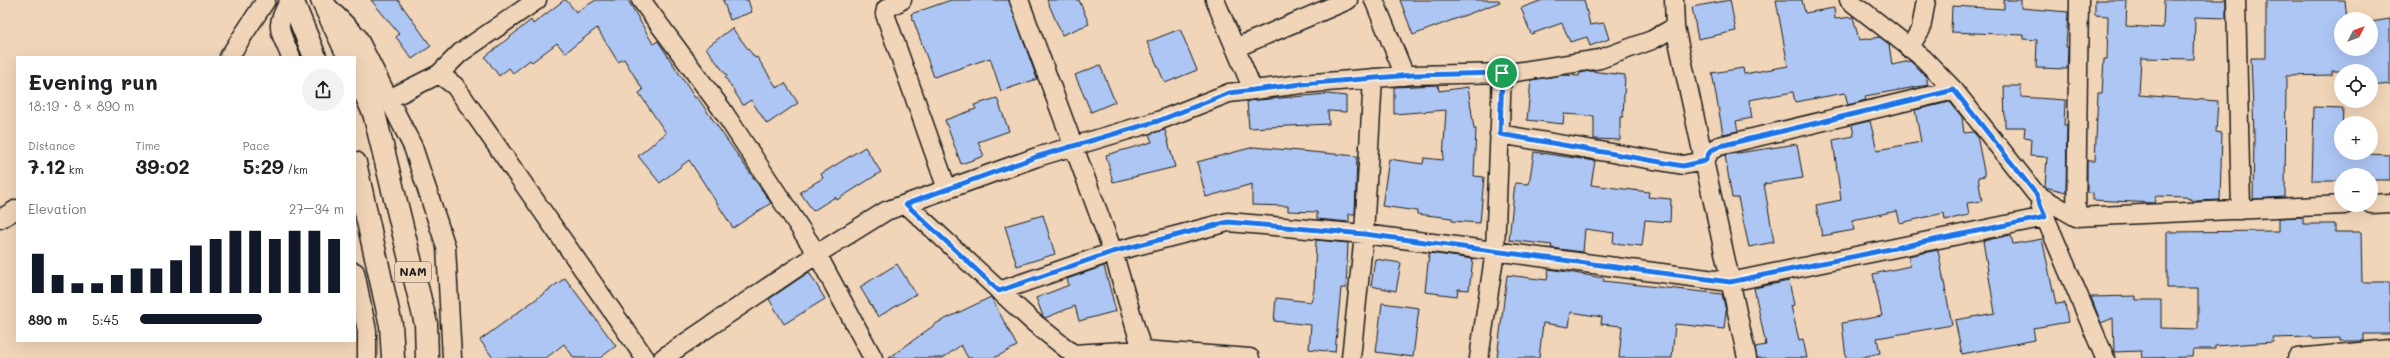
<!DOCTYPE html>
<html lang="en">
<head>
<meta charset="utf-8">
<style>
	:root { --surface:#fff; --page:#f2f2f2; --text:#202124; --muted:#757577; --accent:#111827 }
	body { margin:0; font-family:Mali,sans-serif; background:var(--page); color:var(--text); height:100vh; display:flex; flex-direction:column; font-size:15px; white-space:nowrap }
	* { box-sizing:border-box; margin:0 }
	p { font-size:13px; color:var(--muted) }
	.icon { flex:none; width:22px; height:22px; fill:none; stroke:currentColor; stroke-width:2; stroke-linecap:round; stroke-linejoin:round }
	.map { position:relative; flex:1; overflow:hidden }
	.panel { position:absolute; left:16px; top:56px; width:340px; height:286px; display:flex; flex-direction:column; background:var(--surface); border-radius:0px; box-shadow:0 4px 16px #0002 }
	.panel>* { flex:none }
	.needle { width:26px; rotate:48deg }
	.fabs { position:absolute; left:2334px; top:12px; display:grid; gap:8px }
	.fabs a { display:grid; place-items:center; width:44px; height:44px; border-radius:50%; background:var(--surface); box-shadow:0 4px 16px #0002; font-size:20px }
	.pin { position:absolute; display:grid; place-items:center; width:34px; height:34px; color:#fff; margin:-17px; border:2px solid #fff; border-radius:50%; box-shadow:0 1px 4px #0007 }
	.round { display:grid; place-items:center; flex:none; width:42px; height:42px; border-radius:21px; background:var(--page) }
	.overview { display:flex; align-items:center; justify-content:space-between; height:68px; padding:0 12px }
	h1 { font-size:22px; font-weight:700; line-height:30px }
	.metrics { display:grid; grid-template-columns:repeat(3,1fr); gap:6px; height:68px; padding:4px 12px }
	.metrics div { display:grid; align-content:center }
	.metrics b { font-size:20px; font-weight:700 }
	.metrics small { font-size:11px; font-weight:400 }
	.metrics p { font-size:11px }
	.chart { height:112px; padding:8px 12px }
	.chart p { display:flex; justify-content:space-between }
	.chart svg { width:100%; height:72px; margin-top:4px; stroke:var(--accent); stroke-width:6 }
	ul { padding:0 12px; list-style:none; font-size:13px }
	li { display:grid; grid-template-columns:64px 48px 1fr; align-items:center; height:30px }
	li i { height:10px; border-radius:5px; background:var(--accent) }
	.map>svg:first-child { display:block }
	.building { fill:#adc6f4; stroke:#1c1c1c }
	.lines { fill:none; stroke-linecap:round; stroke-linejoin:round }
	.minor-casing { stroke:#1c1c1c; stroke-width:21 }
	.highway-casing { stroke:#1c1c1c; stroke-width:25 }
	.minor { stroke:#f1d5b8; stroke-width:18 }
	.highway { stroke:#f1d5b8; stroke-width:22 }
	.route-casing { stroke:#fff; stroke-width:8 }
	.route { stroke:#1a73e8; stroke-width:5 }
	.labels { text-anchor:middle; stroke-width:4; stroke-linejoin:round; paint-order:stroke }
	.shield { fill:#f1d5b8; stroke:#5c544b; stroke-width:1 }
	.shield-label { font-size:12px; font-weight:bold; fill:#1c1c1c }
</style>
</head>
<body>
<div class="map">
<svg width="2390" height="358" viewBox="0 0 2390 358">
	<rect width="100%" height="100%" fill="#f1d5b8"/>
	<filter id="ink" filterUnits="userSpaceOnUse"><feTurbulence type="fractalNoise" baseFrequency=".025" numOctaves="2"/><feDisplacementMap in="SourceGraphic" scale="8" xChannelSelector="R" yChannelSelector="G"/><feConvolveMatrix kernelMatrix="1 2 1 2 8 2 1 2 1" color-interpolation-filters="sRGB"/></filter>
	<g filter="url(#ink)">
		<!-- building -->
		<path class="building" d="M371,0H398L431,46L412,59L396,37L399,34Z
			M564,0H566L576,12L596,0H628L653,44L658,41L695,98L697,97L771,203L733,228L689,160L660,183L638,156L666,133L639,93L643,90L624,59L618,62L597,28L565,53L557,43L532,62L530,60L513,73L509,68L499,76L485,57L531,20L533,24Z
			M723,0H748L752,12L730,20Z
			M951,0H1009L1037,79L1001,91L990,58L934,77L911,14Z
			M1047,0H1079L1089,24L1062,35Z
			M1400,0H1499L1500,2L1413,35Z
			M1543,0H1584L1590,25L1604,23L1609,39L1590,46L1587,37L1570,42L1562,23L1531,34L1521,8Z
			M1730,0L1736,31L1698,39L1692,7Z
			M1776,0H1802L1805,13L1834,8L1835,19L1853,17L1859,40L1880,37L1889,44L1892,65L1910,61L1926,76L1928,85L1865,96L1866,100L1848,105L1845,93L1795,102L1793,92L1749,100L1752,118L1736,121L1738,131L1723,134L1712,73L1743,68L1744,74L1788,66Z
			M2004,0H2021V8L2068,12L2066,47H2068L2067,69L2036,68L2037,40L2023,39V35L1951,32L1952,6L2004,9Z
			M2095,0H2127L2126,26L2163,28L2164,0H2226V18L2195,17L2194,59L2141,58L2139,95L2218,101L2216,132L2222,133L2220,200L2195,201L2185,197L2156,196L2154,203L2093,200V194L2087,193V161H2095L2098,93H2102L2104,59H2107L2108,16L2095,15Z
			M2266,0H2345L2347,19H2341V49H2371V22L2390,19V84L2371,86V71H2332V75L2286,76L2285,197L2253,199L2254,135L2251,58H2266Z
			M732,28L755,58L757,57L777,88L785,83L798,103L767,124L751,100L743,105L725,77L727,76L706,48Z
			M1180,29L1197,70L1165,83L1147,42Z
			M1100,65L1115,102L1091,112L1075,75Z
			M1590,71L1625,75L1623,117H1620V140L1594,139V116L1564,114L1563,124L1527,120L1531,80L1563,75L1579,76L1580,73Z
			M1438,85L1439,91L1468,87L1474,129H1476L1474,176L1484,177L1480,223L1452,221V218L1417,214V211L1382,206L1389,159L1423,164L1424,158L1443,160L1446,110L1394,114V87Z
			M2004,86H2021V97L2065,100L2064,125H2067L2066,192L2045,187L2047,157L2030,156L2031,138L2024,137L2025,127H2005Z
			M1327,94L1346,96V112L1328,111L1329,124L1249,128L1247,101Z
			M997,98L1009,131L978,142L984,156L961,164L945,120L976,109L974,105Z
			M1950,102L1962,117L1964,133L1973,132L1977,136L1985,176L1978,177L1982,201L1967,203L1969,215L1945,220L1944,213L1900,223L1897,211L1852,220L1854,230L1822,236L1816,205L1841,200L1833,140L1854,136L1852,125L1870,121L1877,150L1921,142L1915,110Z
			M2314,107L2343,108L2341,153L2390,155V180H2371V175H2341V181H2312Z
			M1165,130L1175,167L1113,182L1106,155L1152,142L1149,134Z
			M1797,144L1803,178L1764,184L1774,242L1749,247L1738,198H1732L1725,155Z
			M865,147L881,172L837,200L835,197L813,211L800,192L823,178L821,174Z
			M1254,147L1357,156L1355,214H1349V222L1317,219V212L1288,211V206L1252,205V184L1206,197L1197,162Z
			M1534,152L1595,161L1591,185L1649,192L1648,197L1671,199L1670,222L1645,220L1642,246L1613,243L1614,233L1585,229L1583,252L1551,248L1552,245L1509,240L1515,183L1529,184Z
			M1043,215L1055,254L1017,266L1005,226Z
			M2303,217V224H2335V232H2361L2362,282H2390V334H2364V341H2340V338L2312,339L2311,337L2273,338V342L2215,346V349H2193L2192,357L2142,358L2141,351L2114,352L2113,318L2101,323L2091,297L2136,296V300H2161V328L2198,329V288H2167V232L2279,231V218Z
			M2011,235L2013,244L2042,239L2056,304L2065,303L2068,322L2033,328L2035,340L1962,354L1955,320L1995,313L1983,241Z
			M1316,240L1348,243L1346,288H1341L1335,352L1309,349L1311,325L1274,321L1276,298L1311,302L1314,290Z
			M1938,250L1952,325L1877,338L1880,353L1859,358H1846L1842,323L1882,316L1873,274L1910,266L1908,256Z
			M1429,253L1473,259L1469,290L1458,289L1457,296L1425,292Z
			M1375,259L1401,263L1396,291L1371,286Z
			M897,264L916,294L878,317L860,287Z
			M1104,266L1116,311L1079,321L1075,306L1045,318L1043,316L1036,298L1069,285L1067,279Z
			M1549,269L1604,278L1603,281L1722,294L1726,311L1724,329L1675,324L1672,358H1619L1622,326L1601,324L1602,317L1571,312L1569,327L1543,323L1539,358H1497L1507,275L1547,280Z
			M809,272L825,299L784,324L769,299Z
			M565,278L616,346L600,358H574L564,344L546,358H493L480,340Z
			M1789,281L1794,305L1791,306L1799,340L1803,339L1807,358H1757L1755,347L1766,345L1754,288Z
			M991,297L1017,346L994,358H968L961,345L943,358H889L937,323Z
			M1382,303L1419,308L1413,357L1376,352Z"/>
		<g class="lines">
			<defs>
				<path id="minor" d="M290,0C274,27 279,29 291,57
					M641,0L721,108L817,254L873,358
					M902,0L886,9L885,14L947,189
					M1019,0L1113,252L1228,222L1364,234L1730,282L2045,217
					M1215,0L1253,90
					M1374,0L1405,76
					M1849,0L1923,58L1954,90L2036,194L2076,217L2345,205
					M2236,0L2241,210
					M328,7L357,36L413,147L446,247L452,358
					M1675,27L1747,358
					M1235,48L1348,0
					M1909,48L1921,29L1926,0
					M229,57L266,0
					M439,74L460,53L537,0
					M389,99L439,74L455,86L645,358
					M1499,134L1683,165L1705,161L1710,151L1719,146L1954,90
					M906,204L1032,321L1073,354L1142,350
					M2371,204L2390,203
					M2040,205L2105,358
					M2076,217L2079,0
					M0,219L17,209
					M355,272L367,331V358
					M999,291L1113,252L1142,350L1250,358
					M663,358L817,254L886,211L1037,157L1158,121L1229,93L1302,84L1412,75L1510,73L1600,59L1652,40L1675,27L1674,0
					M1351,358L1364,234L1373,78
					M1479,358L1495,251L1502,73
					M2297,358L2390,349"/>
				<path id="highway" d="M292,0L315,57
					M322,0L349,57
					M355,71L374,113L426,324L427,358
					M355,163L391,325L393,358"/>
			</defs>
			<!-- minor casing -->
			<use href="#minor" class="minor-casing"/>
			<!-- highway casing -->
			<use href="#highway" class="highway-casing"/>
			<!-- minor -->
			<use href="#minor" class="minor"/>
			<!-- highway -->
			<use href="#highway" class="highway"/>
		</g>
	</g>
	<g class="lines" filter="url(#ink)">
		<defs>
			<path id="route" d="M1502,73L1500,134L1683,166L1705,161L1710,151L1720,146L1954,90L2036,194L2045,217L1730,282L1364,234L1228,222L1112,252L999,291L906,204L1036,157L1158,121L1229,93L1302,84L1412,75Z"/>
		</defs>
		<!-- route casing -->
		<use href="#route" class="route-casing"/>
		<!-- route -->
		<use href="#route" class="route"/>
	</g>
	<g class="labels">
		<!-- shield labels -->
		<rect class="shield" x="395" y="262" width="36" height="20" rx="3"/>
		<g class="shield-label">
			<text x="413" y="276">NAM</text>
		</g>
	</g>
</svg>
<div class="fabs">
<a><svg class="needle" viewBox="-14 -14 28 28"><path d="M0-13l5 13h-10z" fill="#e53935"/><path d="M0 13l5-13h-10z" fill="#757577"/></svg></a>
<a><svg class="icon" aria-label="locate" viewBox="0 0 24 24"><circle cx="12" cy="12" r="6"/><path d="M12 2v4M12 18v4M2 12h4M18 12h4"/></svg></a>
<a>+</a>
<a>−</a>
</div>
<div class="pin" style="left:1502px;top:73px;background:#1e9e55"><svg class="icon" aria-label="arrive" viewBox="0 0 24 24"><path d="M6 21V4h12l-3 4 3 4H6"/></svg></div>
<section class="panel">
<div class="overview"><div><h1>Evening run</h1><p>18:19 · 8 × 890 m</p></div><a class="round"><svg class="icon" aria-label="share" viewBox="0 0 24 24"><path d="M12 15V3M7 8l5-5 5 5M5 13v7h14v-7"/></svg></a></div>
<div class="metrics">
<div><p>Distance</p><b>7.12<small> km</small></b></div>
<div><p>Time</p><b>39:02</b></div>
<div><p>Pace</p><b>5:29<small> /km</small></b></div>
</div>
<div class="chart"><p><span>Elevation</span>27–34 m</p>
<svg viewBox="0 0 160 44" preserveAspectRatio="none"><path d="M5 44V20M15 44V33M25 44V38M35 44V38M45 44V33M55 44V29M65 44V29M75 44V24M85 44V15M95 44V11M105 44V6M115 44V6M125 44V11M135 44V6M145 44V6M155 44V11"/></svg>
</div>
<ul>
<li><b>890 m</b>5:45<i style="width:60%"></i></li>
</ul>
</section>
</div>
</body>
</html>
